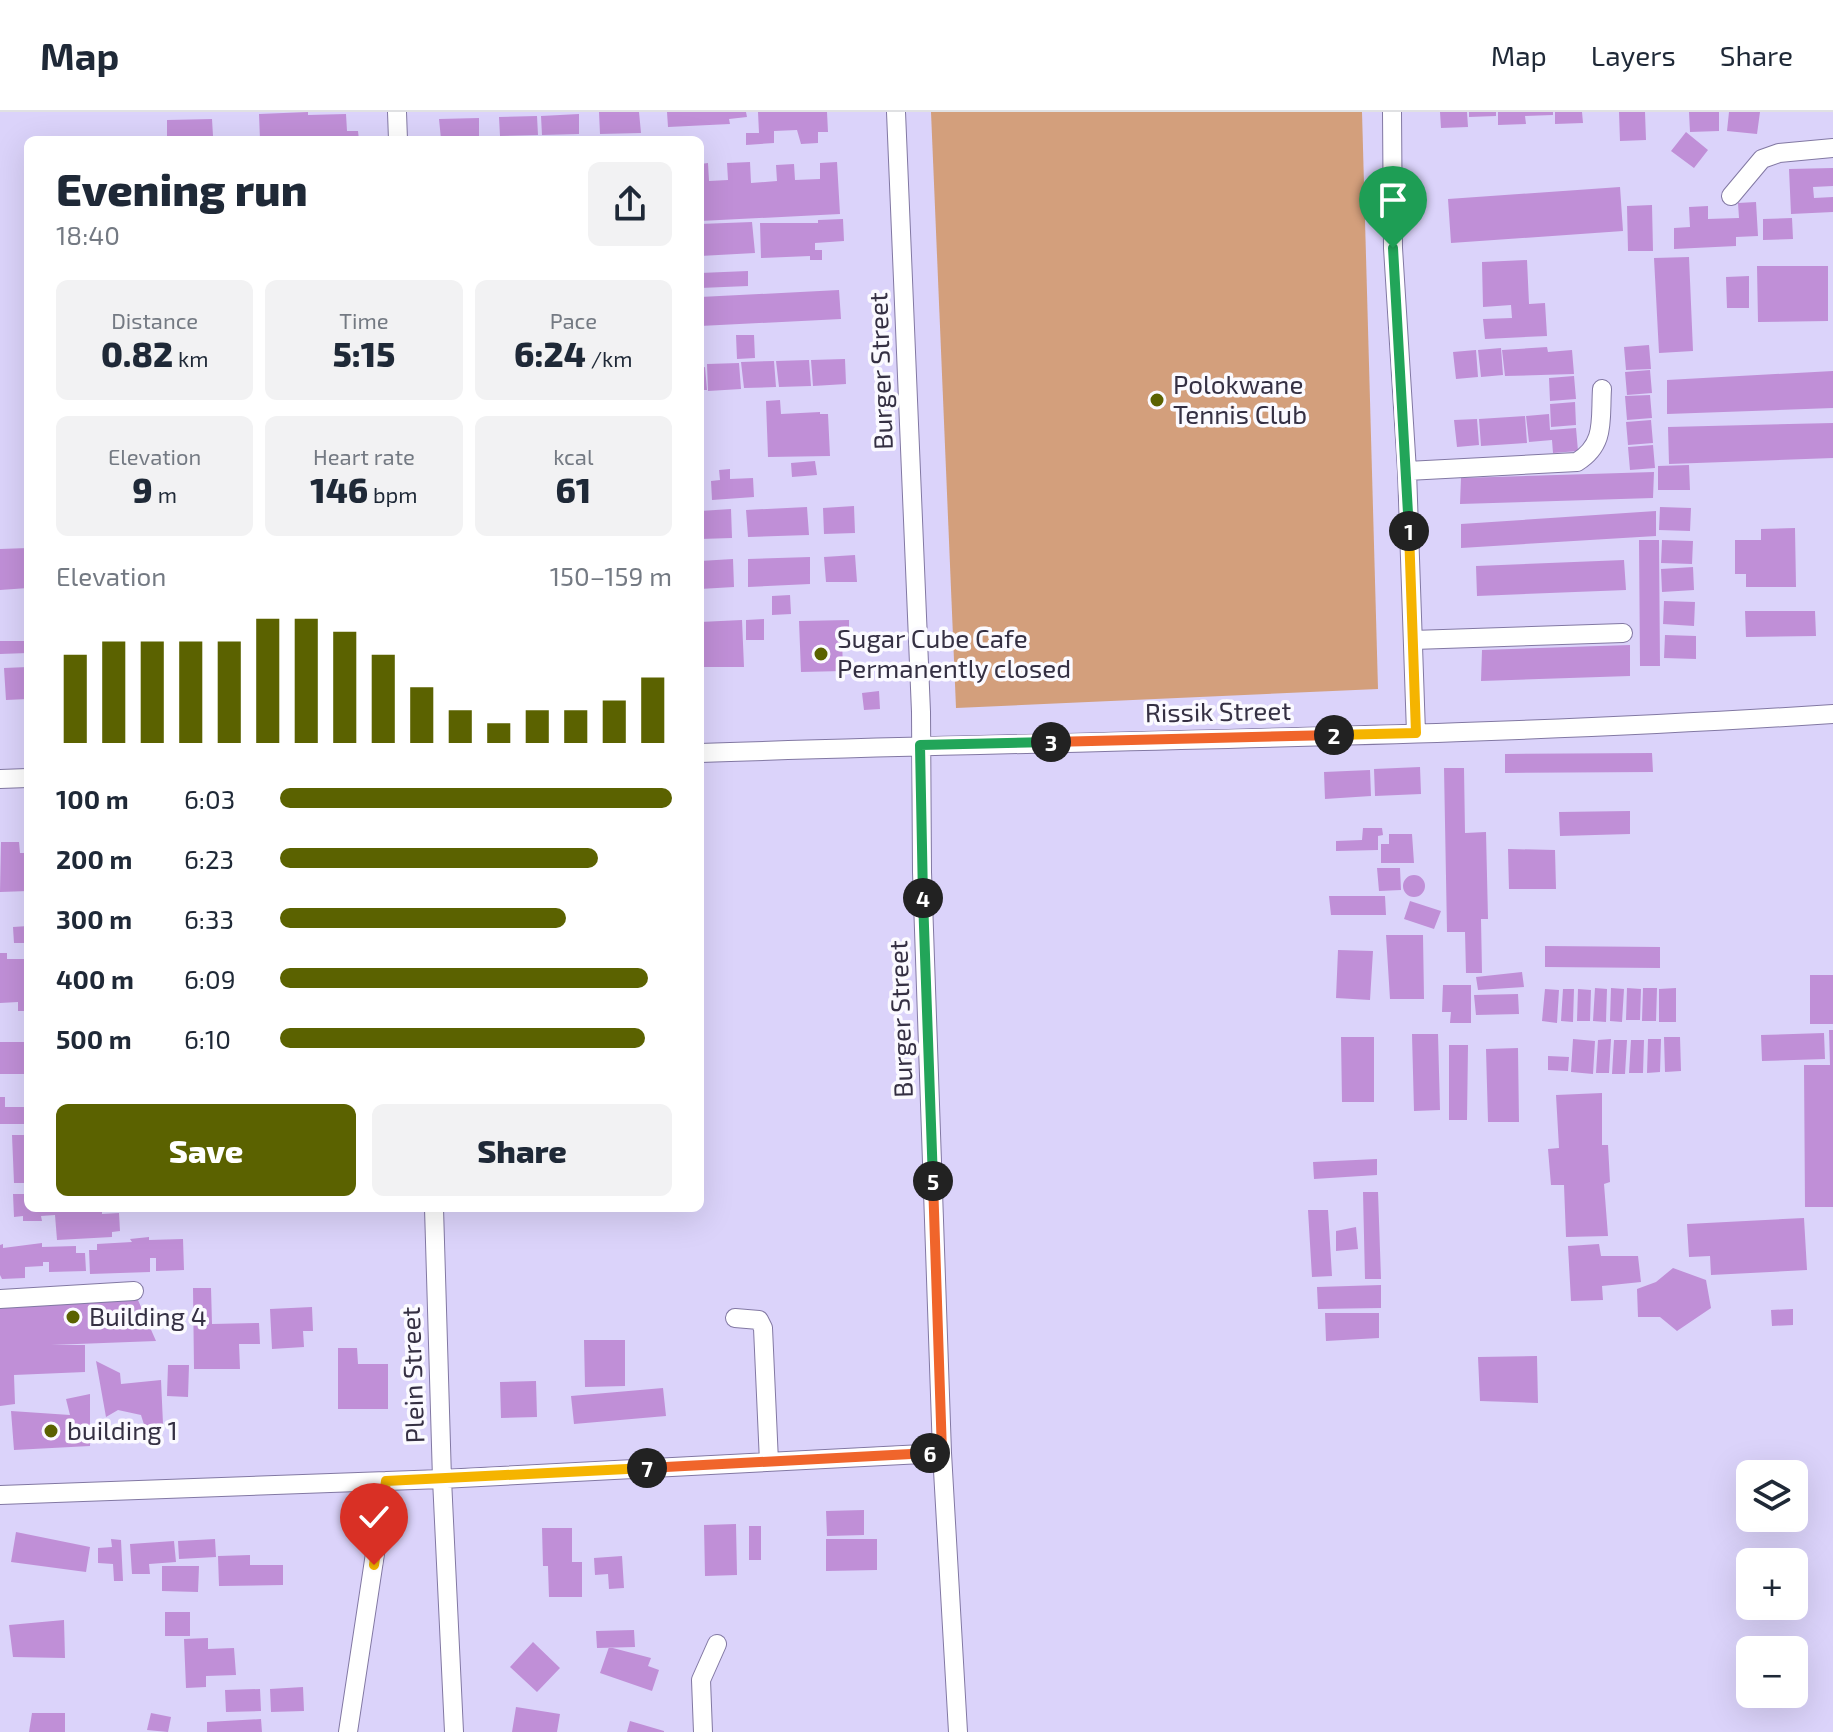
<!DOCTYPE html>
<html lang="en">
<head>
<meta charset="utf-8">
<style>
	:root { --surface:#fff; --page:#f2f2f3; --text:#1f2937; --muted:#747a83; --line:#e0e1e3; --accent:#5b6200 }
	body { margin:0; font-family:"Exo 2",sans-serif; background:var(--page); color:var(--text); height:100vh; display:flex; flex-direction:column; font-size:30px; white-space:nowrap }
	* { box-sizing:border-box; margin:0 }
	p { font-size:26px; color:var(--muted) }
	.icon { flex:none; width:44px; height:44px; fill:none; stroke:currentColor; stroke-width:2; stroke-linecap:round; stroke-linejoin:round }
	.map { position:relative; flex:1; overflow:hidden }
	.side { position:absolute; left:24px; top:24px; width:680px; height:1076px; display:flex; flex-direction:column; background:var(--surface); border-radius:12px; box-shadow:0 8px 32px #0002 }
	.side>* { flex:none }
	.buttons { position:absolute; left:1736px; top:1348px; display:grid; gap:16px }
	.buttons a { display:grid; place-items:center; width:72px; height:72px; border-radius:12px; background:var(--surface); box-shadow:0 8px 32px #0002; font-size:40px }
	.pin { position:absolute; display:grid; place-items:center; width:68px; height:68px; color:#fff; margin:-82px -34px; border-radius:50% 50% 50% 0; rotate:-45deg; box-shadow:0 0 8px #0007 }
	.pin .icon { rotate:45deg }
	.km { position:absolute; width:40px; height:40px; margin:-20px; border-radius:50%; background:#222; color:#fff; font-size:22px; line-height:40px; text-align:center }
	.round { display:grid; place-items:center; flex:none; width:84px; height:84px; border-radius:12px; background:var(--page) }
	.head { display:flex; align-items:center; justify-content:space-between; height:136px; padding:0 32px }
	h1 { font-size:44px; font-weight:800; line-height:60px }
	.stats { display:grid; grid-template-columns:repeat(3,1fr); gap:12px; height:136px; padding:8px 32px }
	.stats div { display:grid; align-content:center; border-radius:12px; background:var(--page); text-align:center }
	.stats b { font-size:34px; font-weight:800 }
	.stats small { font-size:22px; font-weight:400 }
	.stats p { font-size:22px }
	.chart { height:224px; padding:16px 32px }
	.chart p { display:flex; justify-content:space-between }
	.chart svg { width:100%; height:144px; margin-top:8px; stroke:var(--accent); stroke-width:6 }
	.button { display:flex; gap:16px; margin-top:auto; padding:16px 32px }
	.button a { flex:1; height:92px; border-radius:12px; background:var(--accent); color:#fff; font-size:32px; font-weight:800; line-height:92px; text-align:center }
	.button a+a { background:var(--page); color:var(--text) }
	ul { padding:0 32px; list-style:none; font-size:26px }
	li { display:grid; grid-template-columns:128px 96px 1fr; align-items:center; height:60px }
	li i { height:20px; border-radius:10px; background:var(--accent) }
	header { display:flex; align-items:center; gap:48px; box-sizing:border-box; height:112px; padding:0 40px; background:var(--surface); border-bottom:2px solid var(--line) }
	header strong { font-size:38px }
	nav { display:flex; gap:44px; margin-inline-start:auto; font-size:28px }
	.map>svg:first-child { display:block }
	.green { fill:#d39f7c }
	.building { fill:#c08fd7 }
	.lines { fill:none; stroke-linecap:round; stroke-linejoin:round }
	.street-casing { stroke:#8278a3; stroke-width:20 }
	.street { stroke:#fff; stroke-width:18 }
	.split-1-casing { stroke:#fff; stroke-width:16 }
	.split-2-casing { stroke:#fff; stroke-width:16 }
	.split-3-casing { stroke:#fff; stroke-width:16 }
	.split-4-casing { stroke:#fff; stroke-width:16 }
	.split-5-casing { stroke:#fff; stroke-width:16 }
	.split-6-casing { stroke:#fff; stroke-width:16 }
	.split-7-casing { stroke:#fff; stroke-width:16 }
	.split-8-casing { stroke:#fff; stroke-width:16 }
	.split-9-casing { stroke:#fff; stroke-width:16 }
	.split-1 { stroke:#22a559; stroke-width:10 }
	.split-2 { stroke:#f5b400; stroke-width:10 }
	.split-3 { stroke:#f0652b; stroke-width:10 }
	.split-4 { stroke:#22a559; stroke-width:10 }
	.split-5 { stroke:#22a559; stroke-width:10 }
	.split-6 { stroke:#f0652b; stroke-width:10 }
	.split-7 { stroke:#f0652b; stroke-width:10 }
	.split-8 { stroke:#f5b400; stroke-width:10 }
	.split-9 { stroke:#f5b400; stroke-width:10 }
	.poi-dot { fill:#5b6200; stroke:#fbfaff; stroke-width:3 }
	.labels { text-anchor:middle; stroke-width:7; stroke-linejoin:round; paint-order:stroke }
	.street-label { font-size:26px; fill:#353043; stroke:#fbfaff }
	.poi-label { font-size:26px; fill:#353043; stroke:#fbfaff; text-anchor:start }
</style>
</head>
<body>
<header>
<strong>Map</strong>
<nav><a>Map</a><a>Layers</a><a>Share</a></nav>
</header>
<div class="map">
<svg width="1833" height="1620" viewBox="0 0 1833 1620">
	<rect width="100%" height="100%" fill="#dbd3fa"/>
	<!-- green -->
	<path class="green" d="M931,0H1362L1378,577L956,596Z"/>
	<!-- building -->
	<path class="building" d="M308,0V3L346,2L347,19H358L359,28H260L259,2Z
		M599,0H639L641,21L600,22Z
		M667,0H746L747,5L729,7L730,12L668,15Z
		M758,0H827L828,20H818V31L801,32L797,18L774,19V31L746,33V21H759Z
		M1440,0H1467L1468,15L1441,16Z
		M1469,0H1496V4L1469,5Z
		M1498,0H1553V3L1525,4L1526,12L1498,13Z
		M1555,0H1582L1583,11L1555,12Z
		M1619,0H1645L1646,28L1620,29Z
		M1689,0H1719V19L1690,20Z
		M1729,0H1760L1757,22L1727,19Z
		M579,2V22L542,23L541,4Z
		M537,4L538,23L500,24L499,5Z
		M479,6V26L441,27L439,7Z
		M212,7L213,24H200V28H167V8Z
		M1686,20L1708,38L1694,56L1671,39Z
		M750,50L751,71L777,69L776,53L794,52L795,68L820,67V51L837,50L840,102L700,109V52L708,51L709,69L728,68L727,51Z
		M1833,56V74L1813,75L1814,86L1833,85V100L1791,102L1789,57Z
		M1620,75L1623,119L1451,131L1448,87Z
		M1756,90L1758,124L1736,125V134L1674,137V116L1690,115L1689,95L1708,94V107L1739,106L1738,91Z
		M1652,93L1653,139H1628L1627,94Z
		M1792,106L1793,127L1763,128V107Z
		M843,107L844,129L815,131V138H822V148H810V144L761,146L760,111H818V108Z
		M752,110L755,141L700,144V112Z
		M1689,145L1693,239L1659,241L1654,146Z
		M1527,148L1529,192L1545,191L1547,224L1485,227L1483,207L1512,206L1511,193L1483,195L1482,150Z
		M1757,154H1828V209L1758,210Z
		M748,159V174L700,176V161Z
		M1749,164V196H1727L1726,165Z
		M839,178L841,207L700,214V185Z
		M736,223H754L755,246L737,247Z
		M1649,233L1651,257L1626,258L1624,235Z
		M1547,235L1548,240L1572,238L1574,262L1505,264L1502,238Z
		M1501,236L1503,263L1481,265L1478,238Z
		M1476,238L1478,265L1456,267L1453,240Z
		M845,247L846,272L813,274L811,248Z
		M809,248L811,274L779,275L776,249Z
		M774,249L776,275L744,276L741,250Z
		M739,251L741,277L708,279L707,252Z
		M705,255L707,278H700V256Z
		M1650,258L1652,281L1627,283L1625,260Z
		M1833,259V296L1667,302V268Z
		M1574,264L1576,287L1550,289L1549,266Z
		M1650,283L1652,306L1627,308L1625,284Z
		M780,288L781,302L820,300V302H828L830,344L768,345L766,289Z
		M1575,290L1576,313L1551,315L1550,292Z
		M1549,302L1550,318L1576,316L1578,339L1553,341L1552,328L1529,330L1526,304Z
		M1525,304L1527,331L1481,334L1479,307Z
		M1477,307L1479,333L1457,335L1454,308Z
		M1651,308L1653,331L1628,333L1626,310Z
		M1833,311V346L1669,352L1668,315Z
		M1653,333L1655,356L1630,358L1628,335Z
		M815,349L817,363L792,365L791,351Z
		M1689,353L1690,378H1658V354Z
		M730,357V367L753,366L754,385L712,388L711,369L720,368L719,358Z
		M1654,360L1653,386L1460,392L1461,366Z
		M854,394L855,421L824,422L823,396Z
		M807,395L809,423L748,425L746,398Z
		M1660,395L1691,396L1690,419L1659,418Z
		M731,397L732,426L700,427V399Z
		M1656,399V424L1461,436V412Z
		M1795,416L1796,475H1746V462H1735V428H1761V417Z
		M1639,428H1659L1660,554H1640Z
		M1662,428L1693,429L1692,452L1661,451Z
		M28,436V476L0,478V437Z
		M855,443L857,470H826L824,445Z
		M810,445V472L748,475V447Z
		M733,447L734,475L700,477V449Z
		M1624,448L1626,478L1477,484L1476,454Z
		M1693,455L1694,478L1662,480L1661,457Z
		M790,483L791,502L772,503V484Z
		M1664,489L1695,490L1694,514L1663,512Z
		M1745,499H1815L1816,524L1746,525Z
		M764,507V528H746V508Z
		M742,508L744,555H700V510Z
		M849,508V526H842L843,559L801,560L799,509Z
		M1665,523L1696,524V547L1664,546Z
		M0,529H28V541L0,542Z
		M1630,533V564L1481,569L1482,538Z
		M28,555V587L6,588L4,556Z
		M879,579L880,597L864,598L862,581Z
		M1652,641L1653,660L1505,661V642Z
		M1420,655L1421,682L1375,684L1374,657Z
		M1444,656H1464L1465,721L1486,720L1488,807H1481L1482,861H1466L1465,820H1447Z
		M1370,658L1371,684L1325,687L1324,660Z
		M1630,699V722L1560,724L1559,700Z
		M1363,716H1382L1383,723L1378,724V738L1336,739V729L1362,728Z
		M1389,722H1412L1414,751H1381V732H1389Z
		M1,730H19L20,741H28V779L0,780Z
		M1508,737L1555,738L1556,777H1509Z
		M1377,756H1400L1401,778L1379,779Z
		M1403 774a11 11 0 1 1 22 0a11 11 0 1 1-22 0Z
		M1329,784H1385L1386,803H1331Z
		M1410,789L1441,799L1434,817L1404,807Z
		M28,814V831H14L13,815Z
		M1386,823H1423L1424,887H1390Z
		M1545,834L1660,835V856L1545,855Z
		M1338,838L1373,839L1370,888L1336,886Z
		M0,841H7V847H28V899H18V890L0,891Z
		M1522,860L1524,875L1478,878L1476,865Z
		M1810,863H1833V912H1810Z
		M1443,873H1471V911H1450L1451,900H1442Z
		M1595,876L1607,877L1606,910L1593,909Z
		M1611,876L1624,877L1622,910L1610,909Z
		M1627,876L1641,877L1640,908H1626Z
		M1643,876H1657L1656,909H1642Z
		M1676,876V910H1659V877Z
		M1545,877L1559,878L1557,911L1542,909Z
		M1563,877H1574L1573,910L1561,909Z
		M1578,877L1591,878L1590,909H1577Z
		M1518,882L1519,902L1476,903L1474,883Z
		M1829,918H1833V1095H1805L1804,953H1830Z
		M1824,921L1825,947L1762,949L1761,923Z
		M1412,922H1438L1440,998L1414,999Z
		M1341,925H1374V990H1342Z
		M1664,925H1680L1681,959L1665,960Z
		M1573,927L1595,929L1593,962L1571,960Z
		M1611,927L1609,961H1596L1598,928Z
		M1648,927H1661L1660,960L1647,961Z
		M1614,928H1627L1625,962H1612Z
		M1631,928H1644L1643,961H1629Z
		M0,930H28V962H0Z
		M1449,933H1468L1467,1008H1449Z
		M1518,936L1519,1010H1488L1486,937Z
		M1548,944L1569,945L1568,959L1548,958Z
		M1602,981V1033H1608L1610,1070L1604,1072L1608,1124L1566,1125L1564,1073H1551L1548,1037L1559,1036L1556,983Z
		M0,985H5V995H28V1012H0Z
		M12,1023H25V1028H28V1071H14Z
		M1377,1047V1063L1314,1067L1313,1050Z
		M1363,1080H1378L1381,1167H1365Z
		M13,1082H28V1096H102V1102L119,1101L120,1119L112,1120V1125L57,1128L55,1103L41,1104L42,1109H23V1104L14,1105Z
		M1308,1098H1328L1332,1164L1312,1165Z
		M1804,1106L1807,1158L1711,1163L1710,1144L1689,1145L1687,1112Z
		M1356,1115L1358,1137L1336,1139V1119Z
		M149,1125V1128L183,1127L184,1158L156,1159V1146H150V1160L90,1162L89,1138H97V1132L132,1130L130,1127Z
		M42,1131V1135L76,1134V1141H85L86,1159L49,1160V1150H43V1154L25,1155V1166L2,1167L0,1163V1133L3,1132V1136Z
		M1599,1132L1601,1144H1638L1641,1170L1602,1174L1603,1188L1571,1189L1568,1134Z
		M1673,1156L1706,1168L1711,1196L1677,1219L1660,1205H1638L1637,1177L1656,1170Z
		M1381,1173V1196L1318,1197L1317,1175Z
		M193,1176H211L212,1212L259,1211L260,1232H239L240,1257H194Z
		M134,1179L156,1229L51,1233H85V1260L14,1263L15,1292L0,1294V1196Z
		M312,1195L313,1219H303L304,1235L272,1237L270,1197Z
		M1793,1197V1213L1772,1214L1771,1198Z
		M1325,1201H1379V1226L1326,1229Z
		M584,1228H625V1274L585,1275Z
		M338,1236H357L358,1252H388V1297H338Z
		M1537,1244L1538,1291L1480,1289L1478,1245Z
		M96,1249L120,1261L121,1272L161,1268L163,1312L146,1319L141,1303L118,1298L106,1305Z
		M168,1253H189L188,1285L167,1284Z
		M536,1269L537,1305L501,1306L500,1270Z
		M663,1276L666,1304L574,1312L571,1284Z
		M90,1282V1334L14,1338L11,1299L70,1303L66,1287Z
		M864,1398V1423L827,1424L826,1399Z
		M736,1412L737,1463L705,1464L704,1413Z
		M749,1414H761V1448H749Z
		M542,1416H572V1450H582V1485H549L548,1454H543Z
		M16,1420L90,1435L86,1460L11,1450Z
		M111,1427L121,1428L123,1469H114L113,1452L98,1451V1436L112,1435Z
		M215,1427L216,1445L179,1447L178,1429Z
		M826,1427H877V1458L826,1459Z
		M174,1429L176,1450L149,1452L150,1462H132L130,1432Z
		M250,1443V1453H283V1473L219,1474L218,1444Z
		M622,1444L624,1476L609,1477L608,1462L595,1463L594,1446Z
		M162,1454H199L198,1480L162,1479Z
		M165,1500H190V1524H165Z
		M64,1508L65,1546L13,1545L9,1513Z
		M634,1518L635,1535L597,1536L596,1519Z
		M208,1526V1537L234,1536L236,1563L206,1564V1575L186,1576L184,1527Z
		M533,1530L560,1556L537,1580L510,1555Z
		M609,1535L651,1546L648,1554L659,1558L652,1579L600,1561Z
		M303,1575L304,1599L271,1600L270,1577Z
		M260,1577L261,1599L226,1600L225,1578Z
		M516,1595L560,1602L557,1620H512Z
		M32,1601H65V1620H29Z
		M151,1601L171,1605L168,1620L147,1618Z
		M261,1607L262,1620H207V1610Z
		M630,1609L664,1619V1620H627Z"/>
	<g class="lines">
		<defs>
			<path id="street" d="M397,0L398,28
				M896,0L921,600L922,760L942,1341L958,1620
				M1392,0L1393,136L1407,359L1416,621
				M1731,84L1762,47L1779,41L1833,36
				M1407,359L1577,350C1606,332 1600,308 1602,277
				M1413,528L1623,521
				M700,641C1078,628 1456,627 1833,602
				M0,667L28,666
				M434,1096L442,1367L454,1620
				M0,1187L134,1179
				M735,1206L759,1208L763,1216L769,1350
				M0,1383L442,1367L942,1341
				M348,1620L386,1369
				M703,1620L701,1568L717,1532"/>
		</defs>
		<!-- street casing -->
		<use href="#street" class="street-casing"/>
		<!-- street -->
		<use href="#street" class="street"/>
	</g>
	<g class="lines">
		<defs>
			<path id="split-1" d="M1393,136L1409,419"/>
			<path id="split-2" d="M1334,623L1416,621L1409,419"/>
			<path id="split-3" d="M1051,630L1334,623"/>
			<path id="split-4" d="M923,786L920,633L1051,630"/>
			<path id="split-5" d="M923,786L933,1069"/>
			<path id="split-6" d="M930,1341H942L933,1069"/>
			<path id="split-7" d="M647,1356L930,1341"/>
			<path id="split-8" d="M383,1391L386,1369L647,1356"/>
			<path id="split-9" d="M374,1453L383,1391"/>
		</defs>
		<!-- split-1 casing -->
		<use href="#split-1" class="split-1-casing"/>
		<!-- split-2 casing -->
		<use href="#split-2" class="split-2-casing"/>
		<!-- split-3 casing -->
		<use href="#split-3" class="split-3-casing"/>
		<!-- split-4 casing -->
		<use href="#split-4" class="split-4-casing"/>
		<!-- split-5 casing -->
		<use href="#split-5" class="split-5-casing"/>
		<!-- split-6 casing -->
		<use href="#split-6" class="split-6-casing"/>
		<!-- split-7 casing -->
		<use href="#split-7" class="split-7-casing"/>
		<!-- split-8 casing -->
		<use href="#split-8" class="split-8-casing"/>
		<!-- split-9 casing -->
		<use href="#split-9" class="split-9-casing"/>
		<!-- split-1 -->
		<use href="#split-1" class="split-1"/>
		<!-- split-2 -->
		<use href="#split-2" class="split-2"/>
		<!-- split-3 -->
		<use href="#split-3" class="split-3"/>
		<!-- split-4 -->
		<use href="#split-4" class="split-4"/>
		<!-- split-5 -->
		<use href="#split-5" class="split-5"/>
		<!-- split-6 -->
		<use href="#split-6" class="split-6"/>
		<!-- split-7 -->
		<use href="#split-7" class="split-7"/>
		<!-- split-8 -->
		<use href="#split-8" class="split-8"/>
		<!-- split-9 -->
		<use href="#split-9" class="split-9"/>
	</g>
	<!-- markers -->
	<g class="poi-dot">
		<circle cx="1157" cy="288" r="8"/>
		<circle cx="821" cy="542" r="8"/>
		<circle cx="73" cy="1205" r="8"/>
		<circle cx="51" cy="1319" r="8"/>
	</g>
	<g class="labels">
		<!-- street labels -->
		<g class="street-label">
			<text transform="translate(881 259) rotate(-92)" y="9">Burger Street</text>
			<text transform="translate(1218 600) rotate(-1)" y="9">Rissik Street</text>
			<text transform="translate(901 907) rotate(-92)" y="9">Burger Street</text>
			<text transform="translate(413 1263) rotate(-92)" y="9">Plein Street</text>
		</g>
		<!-- poi labels -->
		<g class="poi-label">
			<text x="1173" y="282">Polokwane<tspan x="1173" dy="30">Tennis Club</tspan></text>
			<text x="837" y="536">Sugar Cube Cafe<tspan x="837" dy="30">Permanently closed</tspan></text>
			<text x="89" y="1214">Building 4</text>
			<text x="67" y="1328">building 1</text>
		</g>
	</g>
</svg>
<div class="buttons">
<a><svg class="icon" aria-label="layers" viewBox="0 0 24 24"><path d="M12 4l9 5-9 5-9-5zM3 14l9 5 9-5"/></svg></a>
<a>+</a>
<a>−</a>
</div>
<div class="pin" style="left:1393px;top:136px;background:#1e9e55"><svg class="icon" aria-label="arrive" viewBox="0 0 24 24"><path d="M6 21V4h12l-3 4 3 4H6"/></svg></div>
<div class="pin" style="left:374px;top:1453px;background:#d93025"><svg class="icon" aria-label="check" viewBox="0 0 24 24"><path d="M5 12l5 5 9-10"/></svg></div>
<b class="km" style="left:1409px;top:419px">1</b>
<b class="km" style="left:1334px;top:623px">2</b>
<b class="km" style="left:1051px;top:630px">3</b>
<b class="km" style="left:923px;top:786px">4</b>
<b class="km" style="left:933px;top:1069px">5</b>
<b class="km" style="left:930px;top:1341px">6</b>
<b class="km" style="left:647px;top:1356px">7</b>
<section class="side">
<div class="head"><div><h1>Evening run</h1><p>18:40</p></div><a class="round"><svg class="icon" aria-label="share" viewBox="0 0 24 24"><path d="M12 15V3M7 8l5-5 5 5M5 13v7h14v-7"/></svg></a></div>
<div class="stats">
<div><p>Distance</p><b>0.82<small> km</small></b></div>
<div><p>Time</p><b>5:15</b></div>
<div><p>Pace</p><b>6:24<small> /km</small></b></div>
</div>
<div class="stats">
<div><p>Elevation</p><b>9<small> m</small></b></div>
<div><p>Heart rate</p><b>146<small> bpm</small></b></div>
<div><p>kcal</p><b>61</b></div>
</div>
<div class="chart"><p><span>Elevation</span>150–159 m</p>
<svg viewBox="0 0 160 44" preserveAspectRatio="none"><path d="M5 44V17M15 44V13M25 44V13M35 44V13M45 44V13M55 44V6M65 44V6M75 44V10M85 44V17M95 44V27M105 44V34M115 44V38M125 44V34M135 44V34M145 44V31M155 44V24"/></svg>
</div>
<ul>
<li><b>100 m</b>6:03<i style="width:100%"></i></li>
<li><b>200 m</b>6:23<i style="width:81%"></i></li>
<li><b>300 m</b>6:33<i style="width:73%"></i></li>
<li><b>400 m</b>6:09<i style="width:94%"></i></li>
<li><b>500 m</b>6:10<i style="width:93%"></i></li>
</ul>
<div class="button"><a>Save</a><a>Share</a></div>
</section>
</div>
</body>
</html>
